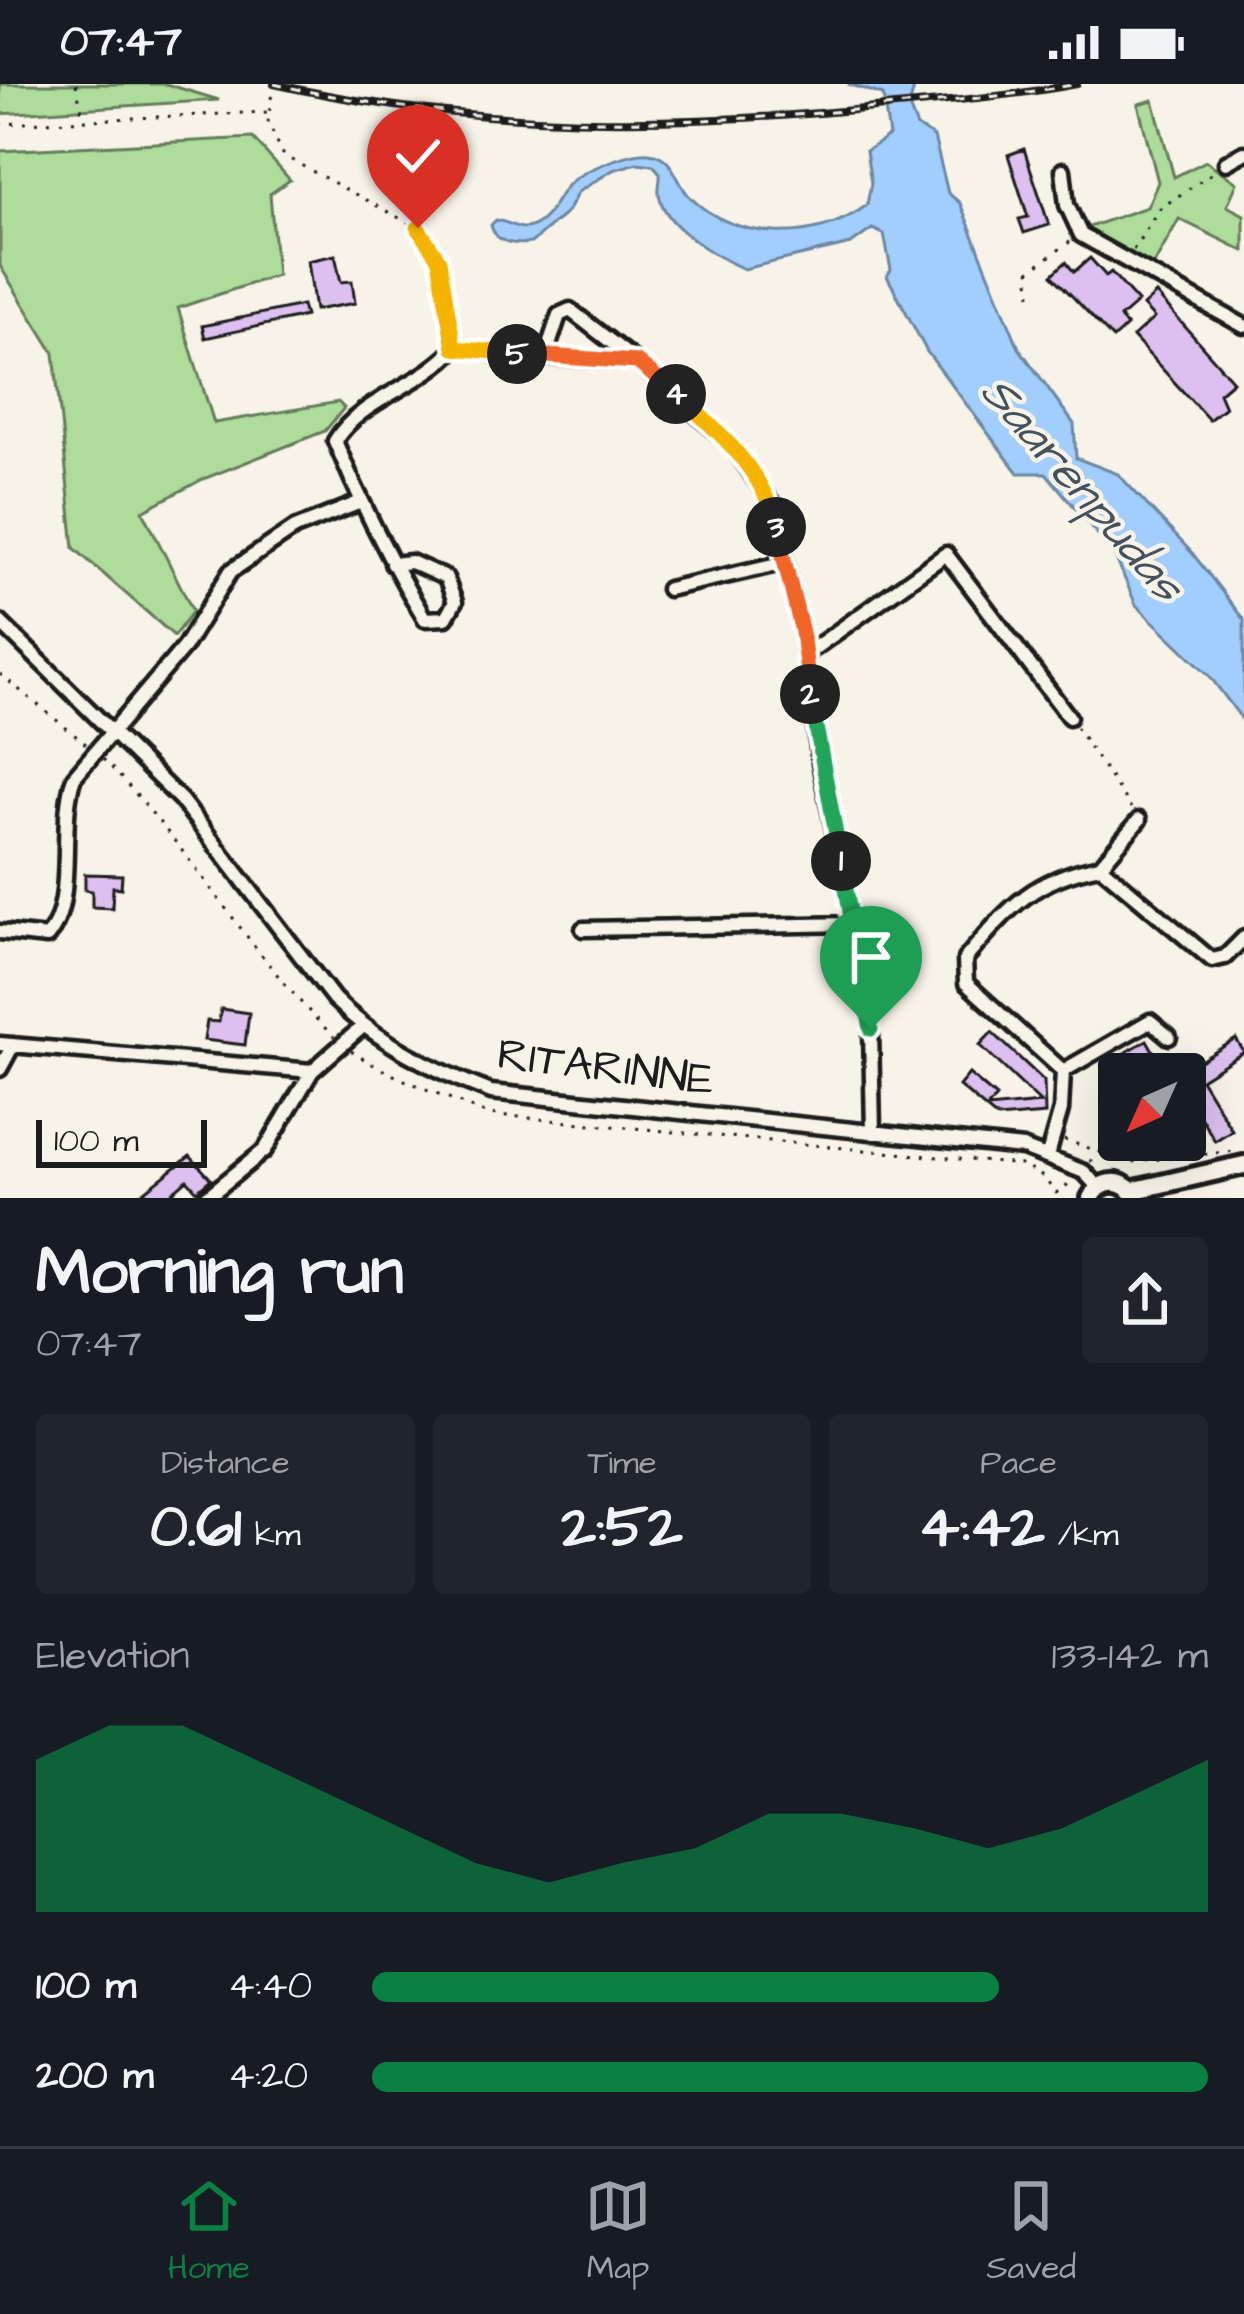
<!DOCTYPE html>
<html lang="en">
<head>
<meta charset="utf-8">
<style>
	:root { --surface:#171b24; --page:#20242c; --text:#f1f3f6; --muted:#9ea1a6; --line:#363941; --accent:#0b8043 }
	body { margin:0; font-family:"Architects Daughter",sans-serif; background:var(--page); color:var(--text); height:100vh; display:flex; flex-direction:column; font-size:45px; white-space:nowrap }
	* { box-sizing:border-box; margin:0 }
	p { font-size:39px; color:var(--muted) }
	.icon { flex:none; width:66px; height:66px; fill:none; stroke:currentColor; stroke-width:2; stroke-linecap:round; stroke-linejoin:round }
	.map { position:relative; height:1114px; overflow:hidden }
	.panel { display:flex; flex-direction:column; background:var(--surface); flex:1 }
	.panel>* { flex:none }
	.needle { width:78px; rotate:225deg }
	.tools { position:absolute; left:1098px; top:969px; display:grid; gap:24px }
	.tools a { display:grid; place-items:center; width:108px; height:108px; border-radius:12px; background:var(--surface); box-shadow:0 12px 48px #0002; font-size:60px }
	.scale { position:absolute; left:36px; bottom:30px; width:171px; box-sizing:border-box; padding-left:12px; border:6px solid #1c1c1c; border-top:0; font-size:33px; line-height:42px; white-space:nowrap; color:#1c1c1c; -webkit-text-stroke:9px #f7f3e8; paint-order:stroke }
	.pin { position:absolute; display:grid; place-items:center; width:102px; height:102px; color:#fff; margin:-123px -51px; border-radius:50% 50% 50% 0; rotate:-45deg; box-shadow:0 0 12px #0007 }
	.pin .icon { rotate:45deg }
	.km { position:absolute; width:60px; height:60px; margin:-30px; border-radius:50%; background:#222; color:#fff; font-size:33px; line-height:60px; text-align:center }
	.round { display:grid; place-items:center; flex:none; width:126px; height:126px; border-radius:12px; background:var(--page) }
	.headline { display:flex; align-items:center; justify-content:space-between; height:204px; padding:0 36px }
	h1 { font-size:66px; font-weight:800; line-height:90px }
	.metrics { display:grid; grid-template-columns:repeat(3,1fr); gap:18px; height:204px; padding:12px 36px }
	.metrics div { display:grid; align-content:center; border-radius:12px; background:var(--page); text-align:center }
	.metrics b { font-size:60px; font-weight:800 }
	.metrics small { font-size:33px; font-weight:400 }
	.metrics p { font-size:33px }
	.chart { height:336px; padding:24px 36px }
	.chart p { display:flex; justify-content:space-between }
	.chart svg { width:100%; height:216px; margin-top:12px; fill:var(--accent); opacity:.7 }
	ul { padding:0 36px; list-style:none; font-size:39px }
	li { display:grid; grid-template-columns:192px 144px 1fr; align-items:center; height:90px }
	li i { height:30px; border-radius:15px; background:var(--accent) }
	.status { display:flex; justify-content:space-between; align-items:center; height:84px; padding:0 60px; background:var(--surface); direction:ltr }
	.status svg { height:33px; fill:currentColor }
	.tab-bar { display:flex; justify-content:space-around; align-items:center; height:168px; border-top:3px solid var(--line); background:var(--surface); font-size:33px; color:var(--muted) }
	.tab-bar a { display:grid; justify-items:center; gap:6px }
	.tab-bar .current { color:var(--accent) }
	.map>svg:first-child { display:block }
	.green { fill:#aedc9a; stroke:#657c5b; stroke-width:3 }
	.water { fill:#a1cefc; stroke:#6c87a2; stroke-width:3 }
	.building { fill:#dcc1f0; stroke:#1c1c1c; stroke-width:3 }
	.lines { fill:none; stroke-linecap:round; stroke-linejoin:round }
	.street-casing { stroke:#1c1c1c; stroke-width:21 }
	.secondary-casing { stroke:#1c1c1c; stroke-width:26 }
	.path { stroke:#1c1c1c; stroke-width:3; stroke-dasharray:3 9; stroke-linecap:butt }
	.street { stroke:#f7f3e8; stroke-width:12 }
	.secondary { stroke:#f7f3e8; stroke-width:16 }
	.rail-casing { stroke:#1c1c1c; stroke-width:8 }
	.rail { stroke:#f7f3e8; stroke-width:3; stroke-dasharray:9; stroke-linecap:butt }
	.split-1-casing { stroke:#fff; stroke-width:24 }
	.split-2-casing { stroke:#fff; stroke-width:24 }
	.split-3-casing { stroke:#fff; stroke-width:24 }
	.split-4-casing { stroke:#fff; stroke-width:24 }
	.split-5-casing { stroke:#fff; stroke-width:24 }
	.split-6-casing { stroke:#fff; stroke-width:24 }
	.split-1 { stroke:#22a559; stroke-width:15 }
	.split-2 { stroke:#22a559; stroke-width:15 }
	.split-3 { stroke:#f0652b; stroke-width:15 }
	.split-4 { stroke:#f5b400; stroke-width:15 }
	.split-5 { stroke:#f0652b; stroke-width:15 }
	.split-6 { stroke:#f5b400; stroke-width:15 }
	.labels { text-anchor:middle; stroke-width:9; stroke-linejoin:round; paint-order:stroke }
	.street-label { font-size:45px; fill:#1c1c1c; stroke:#f7f3e8 }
	.water-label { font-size:48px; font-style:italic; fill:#44515f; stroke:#f7f3e8 }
</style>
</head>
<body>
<div class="status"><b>07:47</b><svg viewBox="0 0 49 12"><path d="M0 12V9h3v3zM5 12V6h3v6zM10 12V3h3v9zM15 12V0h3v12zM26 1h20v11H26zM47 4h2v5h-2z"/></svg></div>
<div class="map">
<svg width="1244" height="1114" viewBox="0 0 1244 1114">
	<rect width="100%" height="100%" fill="#f7f3e8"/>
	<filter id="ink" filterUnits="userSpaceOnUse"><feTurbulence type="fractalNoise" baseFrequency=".00833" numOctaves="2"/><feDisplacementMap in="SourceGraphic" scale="24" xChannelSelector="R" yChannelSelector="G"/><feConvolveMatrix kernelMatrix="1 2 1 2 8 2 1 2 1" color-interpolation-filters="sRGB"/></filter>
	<g filter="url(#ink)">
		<!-- green -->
		<path class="green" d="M0,0H166L219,16L0,30Z
			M1153,16L1174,93L1206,77L1237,99L1227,122L1244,131V167L1179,135L1153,182L1086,144L1147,123L1158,98L1138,20Z
			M253,54L290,96L270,110L277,191L178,224L214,339L338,318L344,324L325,347L203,395L143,427L193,527L174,552L74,464L54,269L0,182V67Z"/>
		<!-- water -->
		<path class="water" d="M848,0H915L909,23L917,43L934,53L948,109L960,119L1019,264L1074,340L1076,374L1118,390L1193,470L1244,536V638L1209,591L1136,521L1114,470L1046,389H1018L927,268L887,192L891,186L884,150L872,145L851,160L744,185C717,173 662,142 659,109C658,102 661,96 660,89L653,81L637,79L613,86L578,108L567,128L531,159C514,161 495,160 491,141L496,136C507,137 519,147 530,143C549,137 555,116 566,103C577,88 630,67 649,69C675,72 675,98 690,113C734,158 818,159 867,121L871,99L866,67L889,52L883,11Z"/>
		<!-- building -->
		<path class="building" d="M1024,65L1049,141L1024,149L1019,135L1028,133L1008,71Z
			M335,171L341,198L352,197L355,219L315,226L308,177Z
			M1090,174L1106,192L1111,188L1138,218L1120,234L1127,242L1113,255L1052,191L1066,178L1074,188Z
			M1156,210L1233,297L1219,309L1225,323L1209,336L1133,253L1154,234L1143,222Z
			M302,221L305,232L205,254L202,242Z
			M85,790L122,791L121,804L113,803L112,824L92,823V807L85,806Z
			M221,925L249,929L245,961L204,956L207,937L219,938Z
			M992,948L1044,997L1045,1030L997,1034L959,1002L969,990L996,1013L987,1024L1041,1019L980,961Z
			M1236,955L1244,968L1201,995L1232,1046L1215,1057L1185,1007V990H1167L1189,977L1192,982Z
			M1147,956L1156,972L1112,998L1102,982Z
			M190,1072L211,1095L197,1107L187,1096L166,1114H136Z"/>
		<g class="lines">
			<defs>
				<path id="street" d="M1226,79L1244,69
					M1063,86L1067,121L1081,151L1244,242
					M637,278L570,226L559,231L545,273L637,278L732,362L771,418L802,548L820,679L857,857L871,945L873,1049
					M392,480L411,478L446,494L455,518L446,534L425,535C390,477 361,419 335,357C360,315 422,302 455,264
					M668,505L782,479
					M0,538L181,716L334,915C378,959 434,986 491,1008L1023,1064L1084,1088L1098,1103
					M805,571L946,470L1069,633
					M1100,782L1139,736
					M583,845L854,840
					M0,848L47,853C78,818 57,740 74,693L184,563L231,487L295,444L361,418
					M0,960L312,987L362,943
					M0,985L13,961
					M1063,987L966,899L965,875C1008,825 1031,795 1100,782L1212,876L1225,873L1244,854
					M1048,1071L1061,1026L1063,987L1150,937L1169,953
					M206,1114L265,1066L312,987"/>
				<path id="secondary" d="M1131,1107L1244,1081
					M1091,1114C1102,1094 1123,1094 1135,1113"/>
			</defs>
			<!-- street casing -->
			<use href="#street" class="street-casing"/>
			<!-- secondary casing -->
			<use href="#secondary" class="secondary-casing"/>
			<!-- path -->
			<path class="path" d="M76,0L83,33
				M273,0L268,39L284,72L418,144L439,175L452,252
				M0,40L267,28
				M1133,166L1159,125L1215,87
				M1031,211L1028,188L1071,157
				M463,265L532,272
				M0,590L87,661
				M1076,643L1131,724
				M103,675C189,761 248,869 334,953
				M351,967C396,997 438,1008 487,1030L1022,1081L1043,1093L1056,1109L1076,1095
				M1064,1056L1132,1078L1236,1067
				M1090,1078L1096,1068"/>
			<!-- street -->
			<use href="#street" class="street"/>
			<!-- secondary -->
			<use href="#secondary" class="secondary"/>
			<defs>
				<path id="rail" d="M274,0C477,46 680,44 885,23C949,17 1013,12 1077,0"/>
			</defs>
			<!-- rail casing -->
			<use href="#rail" class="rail-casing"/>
			<!-- rail -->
			<use href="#rail" class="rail"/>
		</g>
	</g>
	<g class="lines" filter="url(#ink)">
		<defs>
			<path id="split-1" d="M841,777L871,945"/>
			<path id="split-2" d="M810,610L841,777"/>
			<path id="split-3" d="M776,443L802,548L810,610"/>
			<path id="split-4" d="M676,310C717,345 766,389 776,443"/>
			<path id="split-5" d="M517,270L637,278L676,310"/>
			<path id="split-6" d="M418,144L439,176L454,264L517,270"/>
		</defs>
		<!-- split-1 casing -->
		<use href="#split-1" class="split-1-casing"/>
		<!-- split-2 casing -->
		<use href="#split-2" class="split-2-casing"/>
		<!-- split-3 casing -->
		<use href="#split-3" class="split-3-casing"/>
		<!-- split-4 casing -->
		<use href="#split-4" class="split-4-casing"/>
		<!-- split-5 casing -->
		<use href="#split-5" class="split-5-casing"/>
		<!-- split-6 casing -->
		<use href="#split-6" class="split-6-casing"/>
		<!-- split-1 -->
		<use href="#split-1" class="split-1"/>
		<!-- split-2 -->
		<use href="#split-2" class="split-2"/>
		<!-- split-3 -->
		<use href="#split-3" class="split-3"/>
		<!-- split-4 -->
		<use href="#split-4" class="split-4"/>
		<!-- split-5 -->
		<use href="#split-5" class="split-5"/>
		<!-- split-6 -->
		<use href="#split-6" class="split-6"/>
	</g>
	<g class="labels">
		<!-- street labels -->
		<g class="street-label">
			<text transform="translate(606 981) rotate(7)" y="16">RITARINNE</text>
		</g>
		<!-- water labels -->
		<g class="water-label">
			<text transform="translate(1084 403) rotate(49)" y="17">Saarenpudas</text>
		</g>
	</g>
</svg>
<div class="tools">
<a><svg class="needle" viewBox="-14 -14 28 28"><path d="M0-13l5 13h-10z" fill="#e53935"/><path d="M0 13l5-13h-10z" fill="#9ea1a6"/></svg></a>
</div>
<div class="scale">100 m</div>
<div class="pin" style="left:871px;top:945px;background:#1e9e55"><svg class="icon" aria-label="arrive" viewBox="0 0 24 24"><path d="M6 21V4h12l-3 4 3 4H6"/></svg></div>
<div class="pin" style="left:418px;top:144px;background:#d93025"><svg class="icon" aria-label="check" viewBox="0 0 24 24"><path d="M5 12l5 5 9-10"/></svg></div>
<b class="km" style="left:841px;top:777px">1</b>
<b class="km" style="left:810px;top:610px">2</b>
<b class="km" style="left:776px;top:443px">3</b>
<b class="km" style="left:676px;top:310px">4</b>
<b class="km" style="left:517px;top:270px">5</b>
</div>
<section class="panel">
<div class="headline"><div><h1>Morning run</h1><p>07:47</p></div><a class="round"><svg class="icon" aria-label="share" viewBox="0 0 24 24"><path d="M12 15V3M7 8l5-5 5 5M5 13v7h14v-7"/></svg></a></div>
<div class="metrics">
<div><p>Distance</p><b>0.61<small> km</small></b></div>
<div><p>Time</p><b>2:52</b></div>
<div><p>Pace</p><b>4:42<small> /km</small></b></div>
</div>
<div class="chart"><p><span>Elevation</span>133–142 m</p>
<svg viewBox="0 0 160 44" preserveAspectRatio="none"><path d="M0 44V13L10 6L20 6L30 13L40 20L50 27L60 34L70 38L80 34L90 31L100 24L110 24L120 27L130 31L140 27L150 20L160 13V44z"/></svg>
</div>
<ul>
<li><b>100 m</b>4:40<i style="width:75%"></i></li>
<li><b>200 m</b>4:20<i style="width:100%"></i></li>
</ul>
</section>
<nav class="tab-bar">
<a class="current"><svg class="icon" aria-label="home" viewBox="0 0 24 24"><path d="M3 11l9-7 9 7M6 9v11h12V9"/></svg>Home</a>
<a><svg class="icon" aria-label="map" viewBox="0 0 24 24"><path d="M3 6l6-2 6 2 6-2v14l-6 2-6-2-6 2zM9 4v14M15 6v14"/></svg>Map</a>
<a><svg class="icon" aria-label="saved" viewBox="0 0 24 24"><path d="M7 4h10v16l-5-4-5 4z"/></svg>Saved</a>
</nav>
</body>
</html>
